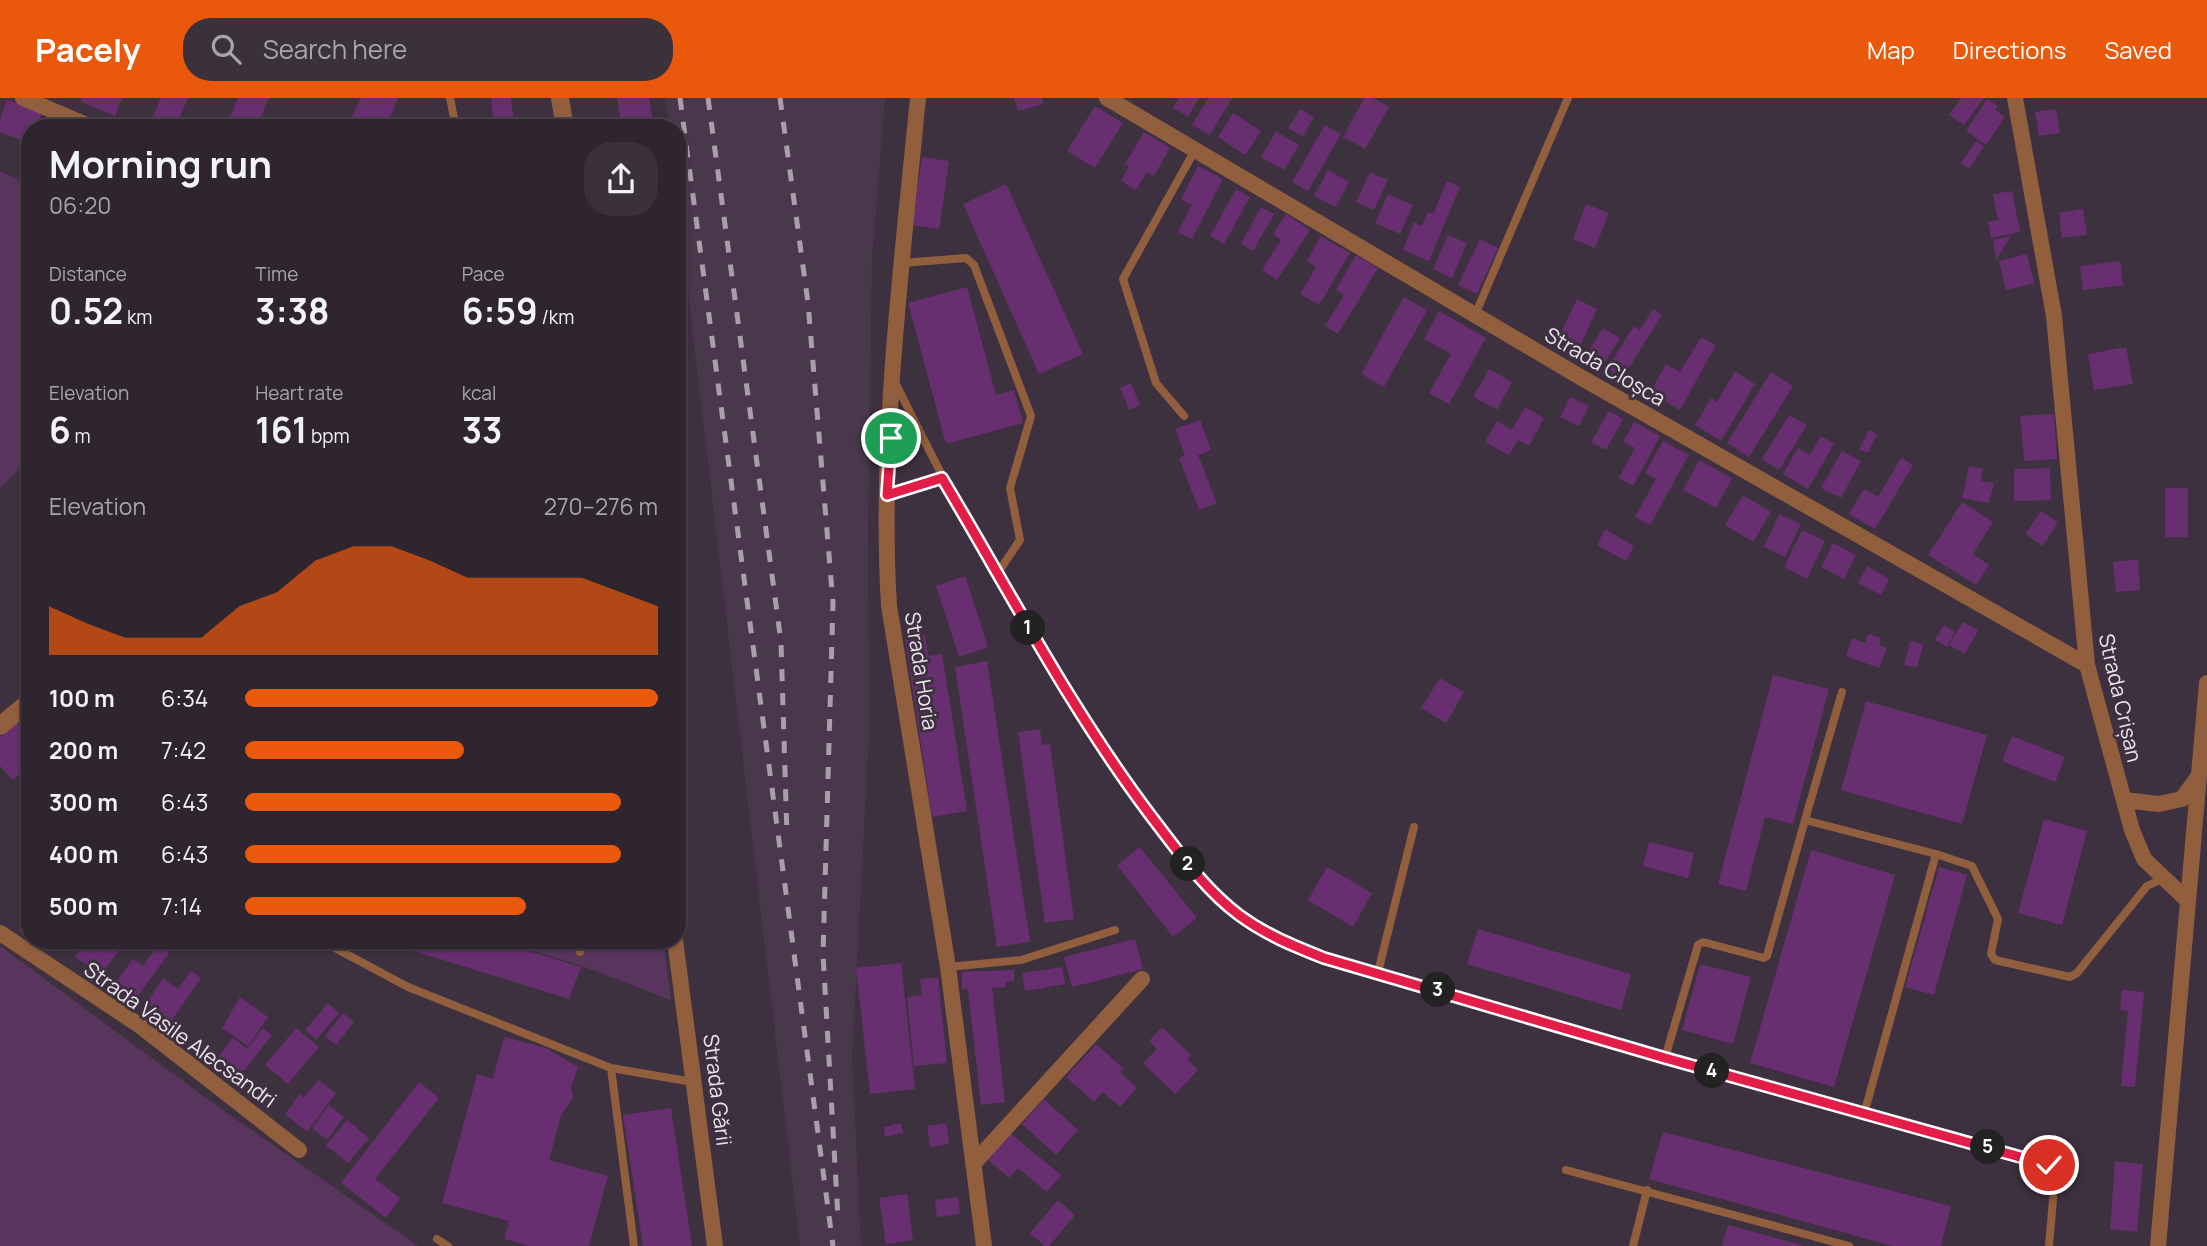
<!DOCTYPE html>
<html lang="en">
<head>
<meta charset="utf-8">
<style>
	:root { --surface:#2e252f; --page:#3a313b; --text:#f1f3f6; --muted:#a7a5aa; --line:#49424b; --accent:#ea580c }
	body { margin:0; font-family:Manrope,sans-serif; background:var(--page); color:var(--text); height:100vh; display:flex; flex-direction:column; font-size:26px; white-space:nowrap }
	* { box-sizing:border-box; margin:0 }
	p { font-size:23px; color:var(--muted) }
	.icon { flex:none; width:38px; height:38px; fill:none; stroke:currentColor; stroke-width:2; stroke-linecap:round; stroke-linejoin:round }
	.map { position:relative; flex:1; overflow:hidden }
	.details { position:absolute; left:21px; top:21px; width:665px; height:830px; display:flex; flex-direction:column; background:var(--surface); border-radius:28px; box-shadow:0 2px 5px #0004,0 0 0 2px var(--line) }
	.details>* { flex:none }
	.pin { position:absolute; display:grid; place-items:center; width:60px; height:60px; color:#fff; margin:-30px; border:4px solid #fff; border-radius:50%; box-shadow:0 2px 7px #0007 }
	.km { position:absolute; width:35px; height:35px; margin:-18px; border-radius:50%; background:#222; color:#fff; font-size:19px; line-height:35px; text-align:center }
	.round { display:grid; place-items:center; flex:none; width:74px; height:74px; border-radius:28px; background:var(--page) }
	.overview { display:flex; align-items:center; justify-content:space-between; height:119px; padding:0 28px }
	h1 { font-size:38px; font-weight:700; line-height:52px }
	.metrics { display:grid; grid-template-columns:repeat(3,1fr); gap:10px; height:119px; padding:7px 28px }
	.metrics div { display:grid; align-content:center }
	.metrics b { font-size:35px; font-weight:700 }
	.metrics small { font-size:19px; font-weight:400 }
	.metrics p { font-size:19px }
	.chart { height:196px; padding:14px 28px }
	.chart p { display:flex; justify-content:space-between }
	.chart svg { width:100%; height:126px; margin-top:7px; fill:var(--accent); opacity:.7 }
	ul { padding:0 28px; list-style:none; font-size:23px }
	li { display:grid; grid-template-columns:112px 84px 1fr; align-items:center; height:52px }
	li i { height:18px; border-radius:9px; background:var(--accent) }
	header { display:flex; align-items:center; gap:42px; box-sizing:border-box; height:98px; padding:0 35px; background:var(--accent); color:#fff }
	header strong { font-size:33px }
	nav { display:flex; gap:38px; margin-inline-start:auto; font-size:24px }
	.search { width:490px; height:63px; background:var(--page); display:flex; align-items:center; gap:18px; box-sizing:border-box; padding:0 24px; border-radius:28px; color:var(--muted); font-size:26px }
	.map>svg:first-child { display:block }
	.built { fill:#49384b }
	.green { fill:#58355d }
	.building { fill:#672f6f }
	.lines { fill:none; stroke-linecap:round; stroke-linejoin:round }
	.service { stroke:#915f3d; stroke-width:8 }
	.minor { stroke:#915f3d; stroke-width:16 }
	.tertiary { stroke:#915f3d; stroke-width:18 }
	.rail { stroke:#a99faa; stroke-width:5; stroke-dasharray:12 12; stroke-linecap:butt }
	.route-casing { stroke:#fff; stroke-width:14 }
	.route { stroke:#e11d48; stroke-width:9 }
	.labels { text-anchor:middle; stroke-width:6; stroke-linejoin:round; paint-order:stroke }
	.street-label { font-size:21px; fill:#ece4ed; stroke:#3e313f }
</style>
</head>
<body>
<header>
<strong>Pacely</strong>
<div class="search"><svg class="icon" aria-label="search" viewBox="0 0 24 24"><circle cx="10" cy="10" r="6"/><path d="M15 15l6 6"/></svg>Search here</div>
<nav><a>Map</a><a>Directions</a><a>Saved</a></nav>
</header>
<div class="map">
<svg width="2207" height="1148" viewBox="0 0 2207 1148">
	<rect width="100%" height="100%" fill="#3e313f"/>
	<!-- built -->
	<path class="built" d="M665,0H885L872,161L868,426L869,637L852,959L861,1148H800L677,100V30H669Z"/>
	<!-- green -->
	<path class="green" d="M0,73L30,87V360L0,390Z
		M498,842H663L671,902L582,868Z
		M0,848L217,1008L418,1148H0Z"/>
	<!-- building -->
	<path class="building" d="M82,0H122L115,18L81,4Z
		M161,0H188L175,30H148Z
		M238,0H269L256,30H225Z
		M361,0H398L385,30H347Z
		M491,0H511L514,24L494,26Z
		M617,0H649L654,30H622Z
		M1014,0H1042L1043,6L1018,13Z
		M1178,0H1199L1188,19L1173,10Z
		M1208,0H1232L1210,37L1192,27Z
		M1364,0H1373L1389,9L1365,51L1343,39Z
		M1961,0H1984L1964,27L1949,17Z
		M1987,1L1998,8L1995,12L2005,19L1986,47L1966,33Z
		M7,2L42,15L36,30H30V45L0,34V22Z
		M1095,8L1123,25L1095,70L1067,53Z
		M1300,11L1314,19L1303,39L1288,30Z
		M2056,11L2060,35L2039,38L2035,14Z
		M1233,15L1261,33L1245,57L1218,39Z
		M1325,27L1341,36L1308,93L1292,84Z
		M1276,33L1299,47L1284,72L1261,59Z
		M1144,34L1170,50L1154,78L1147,74L1136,92L1121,83L1129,68L1125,66Z
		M1976,43L1984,48L1969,71L1961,65Z
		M922,59L949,63L939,131L912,127Z
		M1198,68L1223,81L1192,141L1178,134L1192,107L1181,101Z
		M1328,72L1349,84L1336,109L1314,98Z
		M1370,74L1388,82L1374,112L1356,104Z
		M1447,83L1460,89L1429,163L1403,152L1414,124L1422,128L1428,114L1433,116Z
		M1006,86L1083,256L1039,276L963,106Z
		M1236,91L1250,99L1224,146L1210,138Z
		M2012,93L2020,134L1991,140L1988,124L1998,122L1993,96Z
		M1388,96L1413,107L1400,136L1375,125Z
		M1586,106L1609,115L1595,150L1573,141Z
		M1261,109L1274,116L1253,153L1241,146Z
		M2083,111L2087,137L2062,140L2059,115Z
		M1286,116L1310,132L1277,182L1262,172L1281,142L1273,136Z
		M1448,137L1467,145L1452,180L1433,171Z
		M1321,138L1350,155L1319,207L1300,196L1316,169L1307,163Z
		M2011,138L1996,162L1993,142Z
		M1480,141L1498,150L1477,196L1458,187Z
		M2027,156L2034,185L2006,192L1999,163Z
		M1356,157L1378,170L1338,236L1325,228L1344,197L1336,192Z
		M2120,163L2123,187L2083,192L2080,168Z
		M967,189L996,297L1014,292L1023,325L946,346L908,205Z
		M1404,199L1427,212L1384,289L1361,276Z
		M1577,201L1597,211L1577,255L1556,245Z
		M1653,211L1662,217L1622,281L1607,271L1634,228L1640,232Z
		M1439,213L1486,240L1449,306L1429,295L1451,256L1424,241Z
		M1603,230L1620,240L1601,271L1584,261Z
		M1701,239L1716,247L1680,312L1650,295L1666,266L1680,274Z
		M2126,249L2133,286L2094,292L2088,256Z
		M1489,271L1512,284L1497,312L1473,299Z
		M1735,273L1755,286L1721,343L1695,327L1711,300L1717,304Z
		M1771,274L1793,288L1749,359L1727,345Z
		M1131,285L1140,307L1129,312L1120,290Z
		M1570,299L1589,308L1579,328L1560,319Z
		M1525,309L1544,320L1529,348L1518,342L1509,357L1485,344L1497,323L1512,332Z
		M1609,313L1623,321L1606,352L1591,344Z
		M2054,316L2057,361L2024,363L2020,318Z
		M1789,317L1807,327L1779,372L1762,361Z
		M1200,322L1211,352L1198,357L1217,405L1199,412L1179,360L1185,357L1175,331Z
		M1634,324L1660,338L1633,388L1619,380L1635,350L1623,344Z
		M1869,332L1877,336L1868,355L1859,351Z
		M1821,338L1834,346L1808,391L1783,376L1798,350L1810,357Z
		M1663,343L1689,357L1650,427L1635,419L1656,381L1645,375Z
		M1842,353L1861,363L1841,400L1821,390Z
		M1901,360L1913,367L1875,431L1849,416L1864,391L1878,399Z
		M1699,362L1732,380L1716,410L1683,392Z
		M1969,368L1983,371L1981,383L1994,385L1989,405L1962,400Z
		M2050,370L2051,402L2014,403V371Z
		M2165,390H2188V439H2165Z
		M1743,397L1771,414L1753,444L1725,427Z
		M1962,404L1993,424L1973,456L1989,467L1976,487L1928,457Z
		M2041,413L2058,424L2043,448L2025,436Z
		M1779,416L1801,426L1785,459L1764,449Z
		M1605,431L1634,448L1626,463L1597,447Z
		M1802,432L1825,443L1807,481L1784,469Z
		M1833,445L1856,457L1844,481L1821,469Z
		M2138,461L2140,492L2116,494L2113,464Z
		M1867,468L1889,481L1881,497L1858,485Z
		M965,478L988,549L959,559L936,488Z
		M1963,524L1978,532L1965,556L1949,547Z
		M1944,527L1955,534L1947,549L1935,542Z
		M1868,536L1881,540L1879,547L1887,550L1879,570L1846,558L1852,540L1865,545Z
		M925,537L928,558L942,556L967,713L932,719L905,541Z
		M1910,543L1923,546L1917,570L1904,567Z
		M987,563L1030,844L997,849L955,569Z
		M1773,577L1829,591L1793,726L1765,719L1746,793L1718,786Z
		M1440,580L1464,594L1446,625L1421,610Z
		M1866,603L1987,637L1962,726L1841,692Z
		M17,624L30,638V667L13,682L0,668V639Z
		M1040,631L1042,647L1050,646L1074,821L1045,825L1018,634Z
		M2012,638L2065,659L2055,684L2002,663Z
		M2044,721L2087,733L2062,827L2018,815Z
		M1649,744L1694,755L1688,780L1643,768Z
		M1140,749L1197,820L1173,839L1117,767Z
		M1811,752L1895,777L1834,989L1750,965Z
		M1327,769L1372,795L1353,829L1308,802Z
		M1939,769L1967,777L1934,897L1905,889Z
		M1478,831L1631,876L1621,912L1467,866Z
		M1135,841L1143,871L1072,889L1064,859Z
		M87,842H100L106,846L108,842H126L101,877L75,859Z
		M379,842H492L581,869L569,901Z
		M158,847L169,855L137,899L116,884L133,861L143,868Z
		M901,865L915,991L870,996L856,870Z
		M1700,866L1751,879L1733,946L1682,932Z
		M1062,869L1065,886L1025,893L1022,875Z
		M1014,872V883L1005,884L1006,889L992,890L1005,1004L981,1007L968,891L962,892V874Z
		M191,873L201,880L171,923L146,906L163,880L178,891Z
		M938,879L947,965L914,968L907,899L922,897L920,881Z
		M2122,892L2144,894L2135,989L2121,988L2128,913L2120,912Z
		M240,899L268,919L248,948L222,930Z
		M328,905L339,915L316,942L305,932Z
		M343,915L354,924L336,947L325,938Z
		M1162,929L1191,957L1187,961L1198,972L1175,996L1143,965L1157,951L1149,943Z
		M263,930L272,937L238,980L216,962L233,940L247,951Z
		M296,930L319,949L288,986L265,967Z
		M504,939L546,950L578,969L571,989L573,1000L561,1017L549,1062L608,1078L589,1148H530L504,1141L509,1123L442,1105L477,976L493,981Z
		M1096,946L1124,971L1120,974L1137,990L1120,1009L1103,994L1094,1004L1066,979Z
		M318,982L336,995L307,1034L285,1016L300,996L304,1000Z
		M419,984L439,1000L375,1081L400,1100L386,1120L341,1085Z
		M1044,1001L1078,1032L1056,1057L1022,1026Z
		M329,1007L344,1019L327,1042L312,1030Z
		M671,1010L692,1148H643L623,1017Z
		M347,1022L369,1040L348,1065L326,1047Z
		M901,1025L903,1035L885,1039L884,1029Z
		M946,1025L949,1046L930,1049L927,1028Z
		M1663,1034L1951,1108L1941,1148H1893L1649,1081Z
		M1010,1035L1061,1077L1047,1094L1018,1070L1009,1080L988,1062Z
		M2115,1063L2143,1066L2137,1134L2110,1131Z
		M907,1096L913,1142L886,1146L879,1100Z
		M958,1099L960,1116L937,1119L935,1102Z
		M1058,1102L1075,1117L1049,1148H1045L1030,1135Z
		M1728,1127L1802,1147V1148H1722Z"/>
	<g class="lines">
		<!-- service -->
		<path class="service" d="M450,0L456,30
			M902,165L966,160L974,167L1031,318L1010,390L1020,442L997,476
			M1475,217L1568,0
			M896,286C964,425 1040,562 1130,689C1161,733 1195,784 1239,817C1266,837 1294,848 1324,860L1665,960L2049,1067L2055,1078L2049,1148
			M1184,318L1156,285L1123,181L1195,52
			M887,397L942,380
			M1842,594L1805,722L1936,756L1864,1016
			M1936,756L1972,768L1998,821L1991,856L1995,862L2070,879L2077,875L2147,788L2162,781
			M320,842L408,889L611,970L693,984
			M579,842L580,854
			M948,869L1021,862L1115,832
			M1378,874L1414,729
			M1665,960L1698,847L1703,844L1764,860L1767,858L1805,722
			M611,970L634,1148
			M1566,1072L1849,1148
			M437,1141L448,1148
			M1633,1148L1647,1092"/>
		<!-- minor -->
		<path class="minor" d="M23,0L94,30
			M918,0C902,166 879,342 889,508L948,869L984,1148
			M1107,0L1582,280L2087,567
			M2015,0L2054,218L2087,567L2132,732L2144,761L2187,802
			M2124,702L2159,706L2182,701L2198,679
			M0,835L139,927L299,1052
			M675,842L715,1148
			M973,1066L1142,881
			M2158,1148L2207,585"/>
		<!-- tertiary -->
		<path class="tertiary" d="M560,0L565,30
			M0,628L30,603"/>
		<!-- rail -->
		<path class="rail" d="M680,0L833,1148
			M708,0L781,544L787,738
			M780,0L808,205L833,505L823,856L838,1120"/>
	</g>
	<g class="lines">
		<defs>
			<path id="route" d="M891,340L887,397L942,380C1010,494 1071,612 1151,718C1178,753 1204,791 1239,817C1266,837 1294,848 1324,860L1665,960L2049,1067"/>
		</defs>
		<!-- route casing -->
		<use href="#route" class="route-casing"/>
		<!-- route -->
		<use href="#route" class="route"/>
	</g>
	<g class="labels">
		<!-- street labels -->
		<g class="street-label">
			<text transform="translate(1605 269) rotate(30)" y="7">Strada Cloșca</text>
			<text transform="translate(921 573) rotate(81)" y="7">Strada Horia</text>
			<text transform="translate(2120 600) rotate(77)" y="7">Strada Crișan</text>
			<text transform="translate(180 937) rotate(36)" y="7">Strada Vasile Alecsandri</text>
			<text transform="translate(717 992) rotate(83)" y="7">Strada Gării</text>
		</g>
	</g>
</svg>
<div class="pin" style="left:891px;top:340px;background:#1e9e55"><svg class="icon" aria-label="arrive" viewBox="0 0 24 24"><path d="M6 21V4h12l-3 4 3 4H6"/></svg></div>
<div class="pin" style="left:2049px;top:1067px;background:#d93025"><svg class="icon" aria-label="check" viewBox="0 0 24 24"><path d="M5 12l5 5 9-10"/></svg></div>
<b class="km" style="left:1028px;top:530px">1</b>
<b class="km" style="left:1188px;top:766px">2</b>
<b class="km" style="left:1438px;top:892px">3</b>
<b class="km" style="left:1712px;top:973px">4</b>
<b class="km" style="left:1988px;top:1049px">5</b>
<section class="details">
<div class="overview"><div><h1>Morning run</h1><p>06:20</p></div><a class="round"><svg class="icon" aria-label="share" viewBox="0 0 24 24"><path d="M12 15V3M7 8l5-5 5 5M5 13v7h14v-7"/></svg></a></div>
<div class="metrics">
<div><p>Distance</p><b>0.52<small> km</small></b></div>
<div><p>Time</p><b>3:38</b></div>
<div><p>Pace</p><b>6:59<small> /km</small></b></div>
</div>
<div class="metrics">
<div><p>Elevation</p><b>6<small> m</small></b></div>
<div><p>Heart rate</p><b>161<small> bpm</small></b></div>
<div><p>kcal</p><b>33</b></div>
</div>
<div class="chart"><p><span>Elevation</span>270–276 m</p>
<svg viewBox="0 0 160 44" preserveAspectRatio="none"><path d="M0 44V27L10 33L20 38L30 38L40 38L50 27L60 22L70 11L80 6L90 6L100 11L110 17L120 17L130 17L140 17L150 22L160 27V44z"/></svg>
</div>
<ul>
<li><b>100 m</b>6:34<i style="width:100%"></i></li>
<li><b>200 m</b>7:42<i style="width:53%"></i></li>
<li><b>300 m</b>6:43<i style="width:91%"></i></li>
<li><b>400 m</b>6:43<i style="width:91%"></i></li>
<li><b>500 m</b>7:14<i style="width:68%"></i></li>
</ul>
</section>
</div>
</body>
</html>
